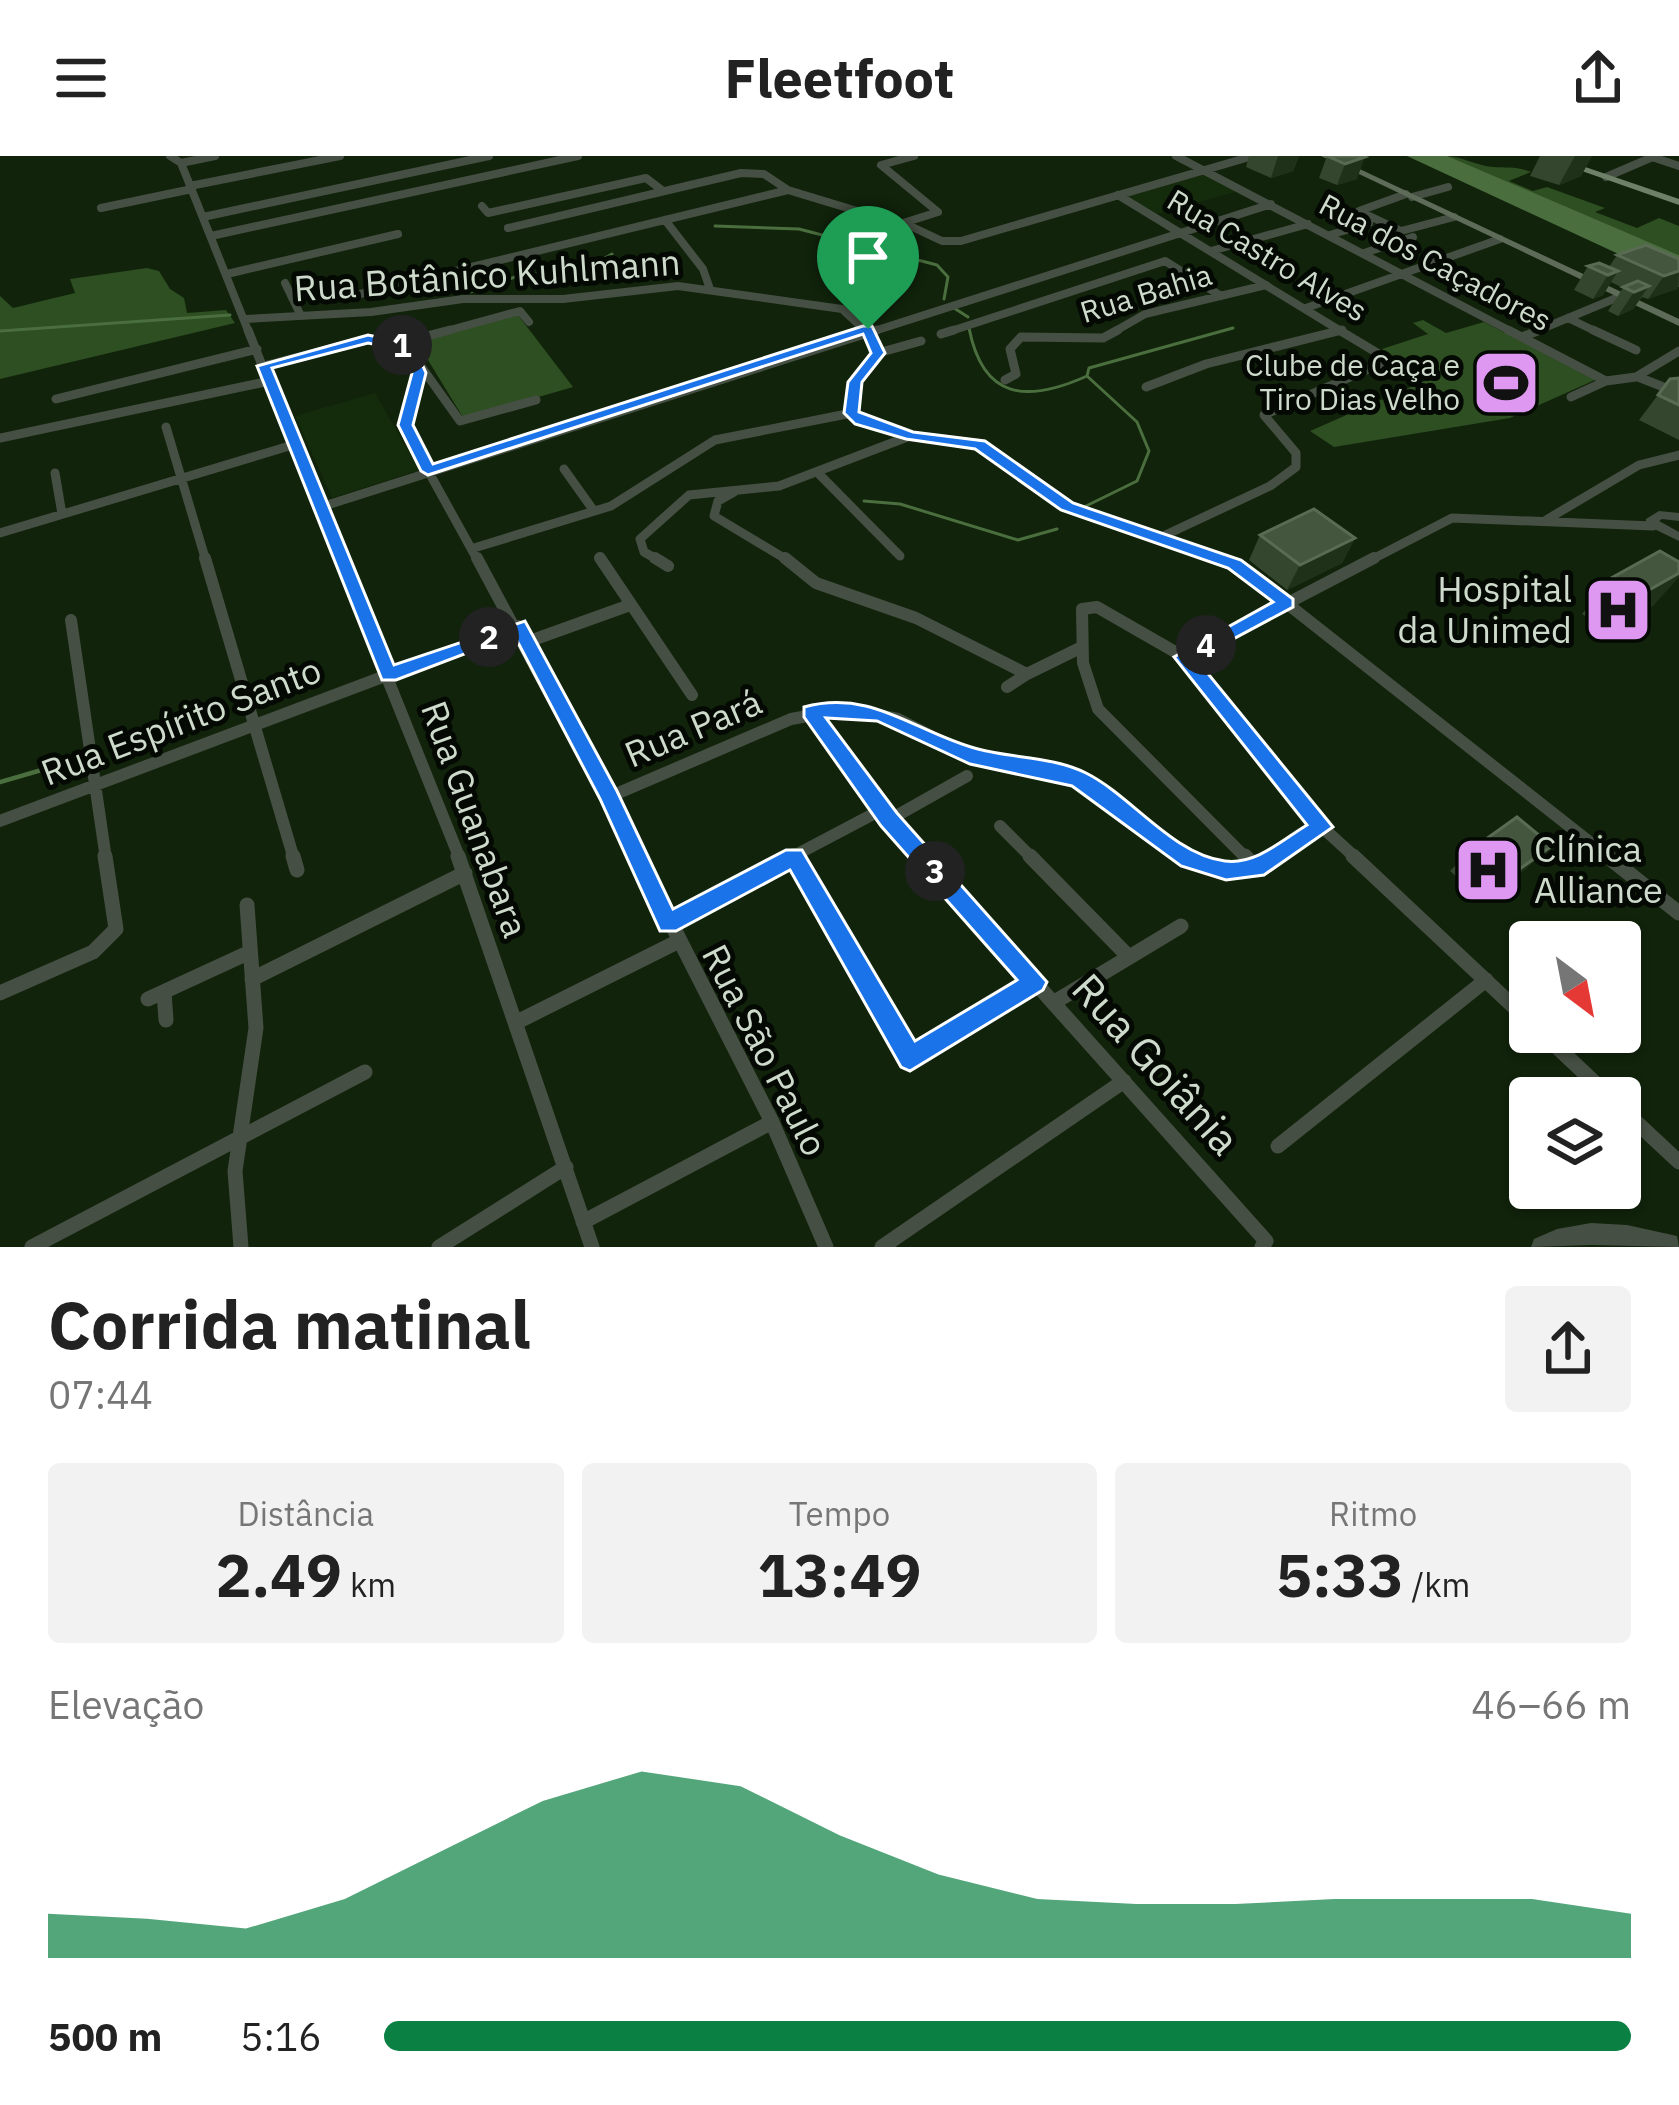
<!DOCTYPE html>
<html lang="pt">
<head>
<meta charset="utf-8">
<style>
	:root { --surface:#fff; --page:#f2f2f2; --text:#222; --muted:#767676; --accent:#0b8043 }
	body { margin:0; font-family:"IBM Plex Sans",sans-serif; background:var(--page); color:var(--text); height:100vh; display:flex; flex-direction:column; font-size:45px; white-space:nowrap }
	* { box-sizing:border-box; margin:0 }
	p { font-size:39px; color:var(--muted) }
	.icon { flex:none; width:66px; height:66px; fill:none; stroke:currentColor; stroke-width:2; stroke-linecap:round; stroke-linejoin:round }
	.map { position:relative; height:1091px; overflow:hidden }
	.side { display:flex; flex-direction:column; background:var(--surface); flex:1 }
	.side>* { flex:none }
	.needle { width:78px; rotate:148deg }
	.tools { position:absolute; left:1509px; top:765px; display:grid; gap:24px }
	.tools a { display:grid; place-items:center; width:132px; height:132px; border-radius:12px; background:var(--surface); box-shadow:0 3px 9px #0004; font-size:60px }
	.pin { position:absolute; display:grid; place-items:center; width:102px; height:102px; color:#fff; margin:-123px -51px; border-radius:50% 50% 50% 0; rotate:-45deg; box-shadow:0 0 12px #0007 }
	.pin .icon { rotate:45deg }
	.km { position:absolute; width:60px; height:60px; margin:-30px; border-radius:50%; background:#222; color:#fff; font-size:33px; line-height:60px; text-align:center }
	.round { display:grid; place-items:center; flex:none; width:126px; height:126px; border-radius:12px; background:var(--page) }
	.head { display:flex; align-items:center; justify-content:space-between; height:204px; padding:0 48px }
	h1 { font-size:66px; font-weight:800; line-height:90px }
	.figures { display:grid; grid-template-columns:repeat(3,1fr); gap:18px; height:204px; padding:12px 48px }
	.figures div { display:grid; align-content:center; border-radius:12px; background:var(--page); text-align:center }
	.figures b { font-size:60px; font-weight:800 }
	.figures small { font-size:33px; font-weight:400 }
	.figures p { font-size:33px }
	.chart { height:336px; padding:24px 48px }
	.chart p { display:flex; justify-content:space-between }
	.chart svg { width:100%; height:216px; margin-top:12px; fill:var(--accent); opacity:.7 }
	ul { padding:0 48px; list-style:none; font-size:39px }
	li { display:grid; grid-template-columns:192px 144px 1fr; align-items:center; height:90px }
	li i { height:30px; border-radius:15px; background:var(--accent) }
	header { display:flex; justify-content:space-between; align-items:center; height:156px; padding:0 48px; background:var(--surface); font-size:54px; font-weight:800 }
	.map>svg:first-child { display:block }
	.built { fill:#142b0c }
	.green { fill:#2d4f21 }
	.water { fill:#4a6e3e }
	.lines { fill:none; stroke-linecap:round; stroke-linejoin:round }
	.stream-far1 { stroke:#4a6e3e; stroke-width:3 }
	.stream { stroke:#4a6e3e; stroke-width:4.5 }
	.minor-far3 { stroke:#464f43; stroke-width:8 }
	.minor-far2 { stroke:#464f43; stroke-width:9 }
	.minor-far1 { stroke:#464f43; stroke-width:12 }
	.minor { stroke:#464f43; stroke-width:15 }
	.tertiary { fill:#464f43; fill-rule:evenodd }
	.secondary { fill:#5d6b58; fill-rule:evenodd }
	.primary { fill:#6e8168; fill-rule:evenodd }
	.wall { fill:#34462d }
	.shaded-wall { fill:#1f3118 }
	.building { fill:#44563e; stroke:#5a6b54; stroke-width:3 }
	.route { fill:#1a73e8; stroke:#fff; stroke-width:3; fill-rule:evenodd }
	.labels { text-anchor:middle; stroke-width:10; stroke-linejoin:round; paint-order:stroke }
	.far-street-label { font-size:30px; fill:#cedacb; stroke:#040a03 }
	.far-poi-label { font-size:30px; fill:#cedacb; stroke:#040a03; text-anchor:end }
	.street-label { font-size:36px; fill:#cedacb; stroke:#040a03 }
	.poi-label { font-size:36px; fill:#cedacb; stroke:#040a03; text-anchor:end }
	.near-street-label { font-size:42px; fill:#cedacb; stroke:#040a03 }
</style>
</head>
<body>
<header><svg class="icon" aria-label="menu" viewBox="0 0 24 24"><path d="M4 6h16M4 12h16M4 18h16"/></svg>Fleetfoot<svg class="icon" aria-label="share" viewBox="0 0 24 24"><path d="M12 15V3M7 8l5-5 5 5M5 13v7h14v-7"/></svg></header>
<div class="map">
<svg width="1679" height="1091" viewBox="0 0 1679 1091">
	<rect width="100%" height="100%" fill="#11230b"/>
	<!-- built -->
	<path class="built" d="M1206,17L1239,35L1157,58L1126,40Z
		M375,237L419,314L332,342L295,260Z"/>
	<!-- green -->
	<path class="green" d="M1444,0C1463,0 1476,10 1493,11C1508,12 1515,10 1531,16L1509,25L1533,35L1547,31L1605,52L1595,56L1637,72L1659,62L1679,70V99Z
		M147,112L159,115L170,133L184,142L187,157L226,154L235,167L0,223V140L13,152L75,137L70,123Z
		M518,159L573,231L464,263L417,186Z
		M1423,164L1446,177L1484,166L1595,224L1510,262L1334,291L1310,275L1429,223L1382,193L1428,178L1413,167Z"/>
	<!-- water -->
	<path class="water" d="M1407,0H1447L1679,99V126Z"/>
	<g class="lines">
		<!-- stream-far1 -->
		<path class="stream-far1" d="M715,70L799,73L937,109L948,121L944,143
			M470,136L524,118L583,115L612,98
			M954,152L968,161
			M969,172C983,244 1027,247 1087,220
			M0,175L230,159
			M864,345L900,348L1018,384L1057,373
			M1086,350L1137,325L1149,295L1137,266L1087,220L1089,212L1233,172"/>
		<!-- stream -->
		<path class="stream" d="M0,626L69,606"/>
		<!-- minor-far3 -->
		<path class="minor-far3" d="M170,0L181,7L249,177
			M1176,0L1514,177
			M1652,1L1679,10
			M181,7L215,0
			M1606,21L1655,0
			M190,30L340,0
			M1406,38L1359,55L1401,75L1454,61
			M1118,39L1344,177
			M1412,41L1448,31
			M482,50L488,57L646,22L663,35
			M101,52L192,33
			M203,61L489,0
			M665,64L703,113L710,133
			M908,69L942,85H961L1253,0
			M508,72L741,17L764,18L788,34
			M1330,79L1369,67
			M211,80L578,0
			M1211,95L1308,68
			M1364,97L1413,81
			M227,118L398,78
			M285,127L300,158
			M348,141L788,34L900,68L938,56L881,9L914,0
			M1306,152L1500,83
			M1568,162L1599,177
			M245,163L371,156L463,143H563L678,130L842,153L868,177
			M439,177L520,155L529,166
			M868,177L1271,48
			M945,177L1165,105L1221,140
			M1112,177L1145,158L1266,129
			M1331,177L1342,174
			M1532,177L1621,140"/>
		<!-- minor-far2 -->
		<path class="minor-far2" d="M248,174L340,405
			M866,174L877,190L875,203L855,226L854,261L896,277L979,289L1067,350L1223,405
			M1508,174L1606,225
			M1593,174L1636,194
			M941,178L954,174
			M1522,181L1540,174
			M400,187L450,174
			M878,197L921,185
			M420,209L460,265L536,244
			M264,210L368,183L412,195C424,225 403,251 410,282L478,405
			M1638,221L1679,237
			M1005,224L1016,218L1010,193L1021,181L1103,182L1118,174
			M1146,231L1206,208L1342,174
			M1571,241L1606,225L1636,221L1679,195
			M56,243L257,193
			M166,271L206,405
			M0,282L270,225
			M564,313L594,355
			M817,316L900,400
			M55,317L62,358
			M734,336L718,345L714,360L789,405
			M321,351L877,174
			M1546,364L1639,309L1679,299
			M0,377L296,288
			M1159,382L1270,330L1296,311V297L1264,259L1389,204L1339,174
			M474,392L611,350L715,284L852,257
			M660,405L644,396L640,383L689,339L779,330L910,280
			M1369,405L1452,362L1653,370"/>
		<!-- minor-far1 -->
		<path class="minor-far1" d="M205,402L294,703
			M339,402L460,703
			M477,402L638,703
			M600,402L692,539
			M655,402L668,410
			M785,402L816,427L916,462L1027,518L1082,491
			M1214,402L1242,412L1611,703
			M71,464L106,703
			M527,486L630,449
			M1184,501L1374,402
			M1007,531L1027,518
			M811,556L924,703
			M609,641L791,563L847,553L898,563L970,600L1078,622L1194,703
			M889,664L967,620
			M0,665L518,470
			M1000,670L1033,703
			M788,703L881,654
			M1247,703L1098,553L1083,507L1082,453L1097,451L1184,501L1322,671L1357,703
			M1270,703L1322,671"/>
		<!-- minor -->
		<path class="minor" d="M293,700L297,714
			M458,700L592,1091
			M637,700L772,966L826,1091
			M794,700L910,902L1035,826
			M922,700L1266,1085L1262,1091
			M1030,700L1129,801
			M1188,700C1216,715 1248,717 1275,700
			M1245,700L1256,712
			M1353,700L1530,866
			M1607,700L1679,757
			M668,767L793,700
			M252,823L465,717
			M164,836L166,864
			M0,837L93,796L116,773L105,700
			M148,843L250,796
			M1053,847L1181,770
			M517,866L677,786
			M1541,876L1611,942
			M1620,951L1679,1006
			M1278,990L1486,824
			M583,1066L772,966
			M32,1091L365,916
			M241,1091L235,1015L256,872L247,749
			M439,1091L566,1011
			M882,1091L1124,925"/>
		<!-- tertiary -->
		<path class="tertiary" d="M1659,355L1679,357V365L1662,363L1659,365L1679,376V385L1646,369V363Z
			M1591,1067L1627,1069L1677,1080L1679,1091L1591,1089L1531,1091L1534,1083L1557,1073Z"/>
		<!-- secondary -->
		<path class="secondary" d="M1321,0H1332L1679,163V170Z"/>
		<!-- primary -->
		<path class="primary" d="M1539,0H1553L1679,43V49Z"/>
	</g>
	<!-- wall -->
	<path class="wall" d="M1249,0H1299L1293,15L1271,22L1246,11Z
		M1327,0H1362L1357,23L1337,29L1319,22Z
		M1540,0H1592L1581,20L1559,29L1530,20Z
		M1617,99L1679,103V131L1648,143L1642,141L1633,153L1618,160L1608,155L1623,132L1611,126L1603,139L1593,143L1574,134L1588,110L1609,111Z
		M1679,222V284L1639,264L1670,223Z
		M1260,379L1355,382L1342,407L1287,434L1249,404Z
		M1660,395L1654,449L1609,476L1582,458L1613,421Z
		M1472,693L1527,712L1483,744L1450,715Z"/>
	<!-- shaded-wall -->
	<path class="shaded-wall" d="M1278,0H1299L1293,15L1271,22Z
		M1575,0H1592L1581,20L1559,29Z
		M1365,1L1357,23L1337,29L1345,8Z
		M1618,115L1603,139L1593,143L1608,119Z
		M1679,115L1678,133L1648,143L1664,120Z
		M1649,130L1633,153L1618,160L1634,136Z
		M1355,382L1342,407L1287,434L1300,409Z
		M1679,417V421L1654,449L1609,476L1642,438Z
		M1552,690L1527,712L1483,744L1507,722Z"/>
	<!-- building -->
	<path class="building" d="M1327,0H1362L1365,1L1345,8Z
		M1646,89L1679,103V115L1664,120L1617,99Z
		M1599,107L1618,115L1608,119L1588,110Z
		M1638,125L1649,130L1634,136L1623,131Z
		M1679,222V249L1658,239L1670,223Z
		M1314,353L1355,382L1300,409L1260,379Z
		M1660,395L1679,406V417L1642,438L1613,421Z
		M1517,661L1552,690L1507,722L1472,693Z"/>
	<!-- route -->
	<path class="route" d="M863,170H872L885,197L862,226L859,256L913,276L985,285L1073,347L1241,404L1293,443V451L1196,503L1333,671L1264,719L1226,724L1181,710L1072,630L970,608L877,565L826,562L897,657L1047,826L1043,834L910,915L901,911L790,714L676,775H660L600,643L514,479L396,524H382L257,210L368,179L413,188L426,217L413,269L433,308ZM863,178L871,197L848,226L844,257L855,268L906,283L975,293L1061,354L1228,412L1273,446L1174,501L1307,669C1282,684 1256,709 1225,705C1172,698 1132,640 1086,617C1055,601 1011,602 978,593C916,577 872,532 804,551V561L881,670L1017,824L915,885L802,694H786L673,753L617,635L525,465L394,509L272,212L368,187L403,194L412,217L398,269L421,315L428,319Z"/>
	<!-- icons -->
	<defs>
		<symbol id="stadium-square" viewBox="-11 -11 22 22"><rect x="-9" y="-9" width="18" height="18" rx="4" fill="#de98f2" stroke="#040a03"/><path d="M0-5a6.5 5 0 1 0 0 10a6.5 5 0 1 0 0-10ZM-3.5-1.8h7v3.6h-7Z" fill="#111"/></symbol>
		<symbol id="hospital-square" viewBox="-11 -11 22 22"><rect x="-9" y="-9" width="18" height="18" rx="4" fill="#de98f2" stroke="#040a03"/><path d="M-5-5h3v3.5h4V-5h3V5h-3V1.5h-4V5h-3Z" fill="#111"/></symbol>
	</defs>
	<g fill-rule="evenodd">
		<use href="#stadium-square" x="1468" y="189" width="76" height="76"/>
		<use href="#hospital-square" x="1580" y="416" width="76" height="76"/>
		<use href="#hospital-square" x="1450" y="676" width="76" height="76"/>
	</g>
	<g class="labels">
		<!-- far-street labels -->
		<g class="far-street-label">
			<text transform="translate(1267 100) rotate(31)" y="10">Rua Castro Alves</text>
			<text transform="translate(1435 107) rotate(28)" y="10">Rua dos Caçadores</text>
			<text transform="translate(1146 138) rotate(-17)" y="10">Rua Bahia</text>
		</g>
		<!-- far-poi labels -->
		<g class="far-poi-label">
			<text x="1460" y="220">Clube de Caça e<tspan x="1460" dy="34">Tiro Dias Velho</tspan></text>
		</g>
		<!-- street labels -->
		<g class="street-label">
			<text transform="translate(487 119) rotate(-4)" y="13">Rua Botânico Kuhlmann</text>
			<text transform="translate(181 565) rotate(-21)" y="13">Rua Espírito Santo</text>
			<text transform="translate(693 572) rotate(-23)" y="13">Rua Pará</text>
			<text transform="translate(475 663) rotate(70)" y="13">Rua Guanabara</text>
			<text transform="translate(765 894) rotate(63)" y="13">Rua São Paulo</text>
		</g>
		<!-- poi labels -->
		<g class="poi-label">
			<text x="1572" y="446">Hospital<tspan x="1572" dy="41">da Unimed</tspan></text>
			<text x="1534" y="706" text-anchor="start">Clínica<tspan x="1534" dy="41">Alliance</tspan></text>
		</g>
		<!-- near-street labels -->
		<g class="near-street-label">
			<text transform="translate(1156 908) rotate(48)" y="15">Rua Goiânia</text>
		</g>
	</g>
</svg>
<div class="tools">
<a><svg class="needle" viewBox="-14 -14 28 28"><path d="M0-13l5 13h-10z" fill="#e53935"/><path d="M0 13l5-13h-10z" fill="#767676"/></svg></a>
<a><svg class="icon" aria-label="layers" viewBox="0 0 24 24"><path d="M12 4l9 5-9 5-9-5zM3 14l9 5 9-5"/></svg></a>
</div>
<div class="pin" style="left:868px;top:173px;background:#1e9e55"><svg class="icon" aria-label="arrive" viewBox="0 0 24 24"><path d="M6 21V4h12l-3 4 3 4H6"/></svg></div>
<b class="km" style="left:402px;top:189px">1</b>
<b class="km" style="left:489px;top:481px">2</b>
<b class="km" style="left:935px;top:715px">3</b>
<b class="km" style="left:1206px;top:489px">4</b>
</div>
<section class="side">
<div class="head"><div><h1>Corrida matinal</h1><p>07:44</p></div><a class="round"><svg class="icon" aria-label="share" viewBox="0 0 24 24"><path d="M12 15V3M7 8l5-5 5 5M5 13v7h14v-7"/></svg></a></div>
<div class="figures">
<div><p>Distância</p><b>2.49<small> km</small></b></div>
<div><p>Tempo</p><b>13:49</b></div>
<div><p>Ritmo</p><b>5:33<small> /km</small></b></div>
</div>
<div class="chart"><p><span>Elevação</span>46–66 m</p>
<svg viewBox="0 0 160 44" preserveAspectRatio="none"><path d="M0 44V35L10 36L20 38L30 32L40 22L50 12L60 6L70 9L80 19L90 27L100 32L110 33L120 33L130 32L140 32L150 32L160 35V44z"/></svg>
</div>
<ul>
<li><b>500 m</b>5:16<i style="width:100%"></i></li>
</ul>
</section>
</body>
</html>
